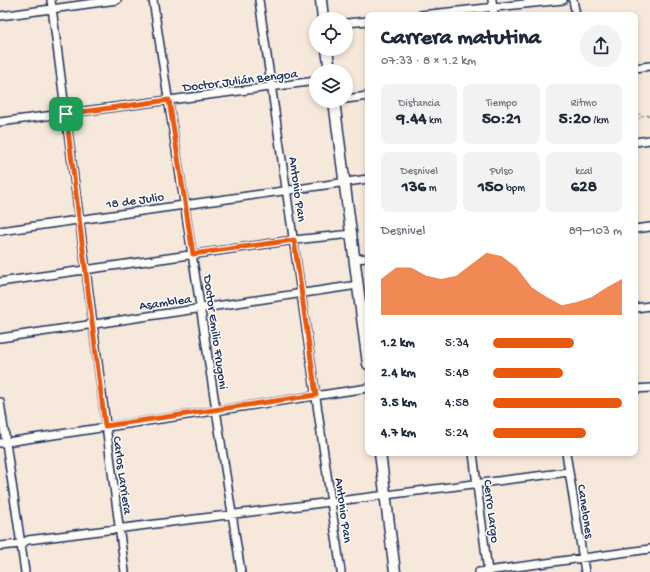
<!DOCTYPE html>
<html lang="es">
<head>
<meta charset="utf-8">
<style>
	:root { --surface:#fff; --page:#f2f2f3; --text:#1f2937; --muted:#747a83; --accent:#ea580c }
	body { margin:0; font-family:"Gochi Hand",sans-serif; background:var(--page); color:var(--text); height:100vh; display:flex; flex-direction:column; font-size:15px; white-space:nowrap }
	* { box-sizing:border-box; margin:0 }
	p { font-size:13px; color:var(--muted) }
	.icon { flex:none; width:22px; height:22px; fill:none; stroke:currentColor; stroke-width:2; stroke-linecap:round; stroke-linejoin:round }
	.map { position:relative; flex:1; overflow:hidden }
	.side { position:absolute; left:365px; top:12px; width:273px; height:444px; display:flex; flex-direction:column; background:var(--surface); border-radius:8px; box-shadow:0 2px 6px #0003 }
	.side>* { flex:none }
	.tools { position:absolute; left:309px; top:12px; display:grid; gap:8px }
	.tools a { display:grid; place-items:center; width:44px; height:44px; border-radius:50%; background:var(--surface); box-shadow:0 2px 6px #0003; font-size:20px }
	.pin { position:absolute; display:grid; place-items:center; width:34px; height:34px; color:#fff; margin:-17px; border-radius:8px; box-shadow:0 2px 6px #0006 }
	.round { display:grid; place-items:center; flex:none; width:42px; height:42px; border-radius:21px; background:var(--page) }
	.headline { display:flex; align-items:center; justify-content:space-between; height:68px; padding:0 16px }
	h1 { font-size:22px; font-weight:800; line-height:30px }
	.stats { display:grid; grid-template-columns:repeat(3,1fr); gap:6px; height:68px; padding:4px 16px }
	.stats div { display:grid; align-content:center; border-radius:8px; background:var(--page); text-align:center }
	.stats b { font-size:17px; font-weight:800 }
	.stats small { font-size:11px; font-weight:400 }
	.stats p { font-size:11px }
	.chart { height:112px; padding:8px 16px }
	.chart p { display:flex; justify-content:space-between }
	.chart svg { width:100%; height:72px; margin-top:4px; fill:var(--accent); opacity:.7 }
	ul { padding:0 16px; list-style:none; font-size:13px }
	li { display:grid; grid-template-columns:64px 48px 1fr; align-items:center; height:30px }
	li i { height:10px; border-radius:5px; background:var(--accent) }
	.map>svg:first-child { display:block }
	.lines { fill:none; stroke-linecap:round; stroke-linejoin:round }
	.street-casing { stroke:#1b2f5e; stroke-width:10 }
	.secondary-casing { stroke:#1b2f5e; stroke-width:13 }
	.path { stroke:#1b2f5e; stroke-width:1; stroke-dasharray:1 3; stroke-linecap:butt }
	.street { stroke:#fdfcf7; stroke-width:7 }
	.secondary { stroke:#fdfcf7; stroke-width:10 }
	.route-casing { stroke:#fff; stroke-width:8 }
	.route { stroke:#ea580c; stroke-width:5 }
	.labels { text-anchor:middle; stroke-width:3; stroke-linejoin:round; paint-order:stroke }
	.street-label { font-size:13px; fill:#1b2f5e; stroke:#fdfcf7 }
</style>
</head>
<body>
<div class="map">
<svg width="650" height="572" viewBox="0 0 650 572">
	<rect width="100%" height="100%" fill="#f6e8da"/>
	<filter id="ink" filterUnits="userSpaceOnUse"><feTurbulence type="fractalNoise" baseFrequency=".025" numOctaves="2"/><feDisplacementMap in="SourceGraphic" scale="8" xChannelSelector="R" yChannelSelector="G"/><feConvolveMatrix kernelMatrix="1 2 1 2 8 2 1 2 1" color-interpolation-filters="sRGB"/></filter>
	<g filter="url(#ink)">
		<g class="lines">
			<defs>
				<path id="street" d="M51,0L125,572
					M153,0L241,572
					M259,0L341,572
					M492,0L494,15
					M573,0L576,15
					M421,15L563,0
					M0,16L117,0
					M346,23L368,21
					M635,68L650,66
					M346,99L368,96
					M0,122L316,81
					M635,142L650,140
					M635,229L650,227
					M0,231L368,179
					M355,259L368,258
					M0,282L294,240L352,234
					M635,308L650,306
					M0,338L358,285
					M635,389L650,388
					M0,402L25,572
					M0,443L368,388
					M473,453L488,572
					M566,453L585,572
					M0,546L21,544L28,540L569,472
					M479,572L650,549"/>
				<path id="secondary" d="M321,0L323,19
					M327,49L330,71
					M334,101L368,364
					M380,453L395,572"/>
			</defs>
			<!-- street casing -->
			<use href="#street" class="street-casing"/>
			<!-- secondary casing -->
			<use href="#secondary" class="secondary-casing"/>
			<!-- path -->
			<path class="path" d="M635,115L641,114L642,118L635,119
				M643,116L650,115"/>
			<!-- street -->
			<use href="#street" class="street"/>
			<!-- secondary -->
			<use href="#secondary" class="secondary"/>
		</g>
	</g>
	<g class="lines" filter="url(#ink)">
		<defs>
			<path id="route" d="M169,100L193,254L294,240L316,395L105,426L66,114Z"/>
		</defs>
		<!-- route casing -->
		<use href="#route" class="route-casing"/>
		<!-- route -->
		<use href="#route" class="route"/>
	</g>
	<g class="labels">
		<!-- street labels -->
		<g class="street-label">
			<text transform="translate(240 79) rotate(-7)" y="5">Doctor Julián Bengoa</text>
			<text transform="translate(299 189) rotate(82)" y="5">Antonio Pan</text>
			<text transform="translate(135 199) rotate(-8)" y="5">18 de Julio</text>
			<text transform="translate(165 301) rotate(-8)" y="5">Asamblea</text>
			<text transform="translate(217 332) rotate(82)" y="5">Doctor Emilio Frugoni</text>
			<text transform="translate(124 475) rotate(82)" y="5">Carlos Larriera</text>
			<text transform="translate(345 510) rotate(82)" y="5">Antonio Pan</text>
			<text transform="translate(493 511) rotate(83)" y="5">Cerro Largo</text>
			<text transform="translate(587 511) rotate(81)" y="5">Canelones</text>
		</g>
	</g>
</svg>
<div class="tools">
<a><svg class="icon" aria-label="locate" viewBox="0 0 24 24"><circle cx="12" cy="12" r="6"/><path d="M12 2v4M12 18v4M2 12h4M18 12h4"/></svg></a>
<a><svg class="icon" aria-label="layers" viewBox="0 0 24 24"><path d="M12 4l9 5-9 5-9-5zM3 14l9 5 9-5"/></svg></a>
</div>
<div class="pin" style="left:66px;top:114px;background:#1e9e55"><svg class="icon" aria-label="arrive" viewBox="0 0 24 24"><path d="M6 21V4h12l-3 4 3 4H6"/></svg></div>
<section class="side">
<div class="headline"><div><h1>Carrera matutina</h1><p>07:33 · 8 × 1.2 km</p></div><a class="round"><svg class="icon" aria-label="share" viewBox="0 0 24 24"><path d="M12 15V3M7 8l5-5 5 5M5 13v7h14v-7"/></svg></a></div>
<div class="stats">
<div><p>Distancia</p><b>9.44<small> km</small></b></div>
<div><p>Tiempo</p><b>50:21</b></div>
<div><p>Ritmo</p><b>5:20<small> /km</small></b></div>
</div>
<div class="stats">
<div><p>Desnivel</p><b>136<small> m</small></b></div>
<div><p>Pulso</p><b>150<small> bpm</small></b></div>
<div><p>kcal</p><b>628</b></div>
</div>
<div class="chart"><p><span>Desnivel</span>89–103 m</p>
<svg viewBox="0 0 160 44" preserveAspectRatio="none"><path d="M0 44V22L10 15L20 15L30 20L40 22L50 20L60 13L70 6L80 8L90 15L100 27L110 33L120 38L130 36L140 33L150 27L160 22V44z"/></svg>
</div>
<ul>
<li><b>1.2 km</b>5:34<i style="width:63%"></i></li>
<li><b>2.4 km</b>5:48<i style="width:54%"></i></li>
<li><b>3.5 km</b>4:58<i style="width:100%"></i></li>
<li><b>4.7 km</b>5:24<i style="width:72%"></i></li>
</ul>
</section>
</div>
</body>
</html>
